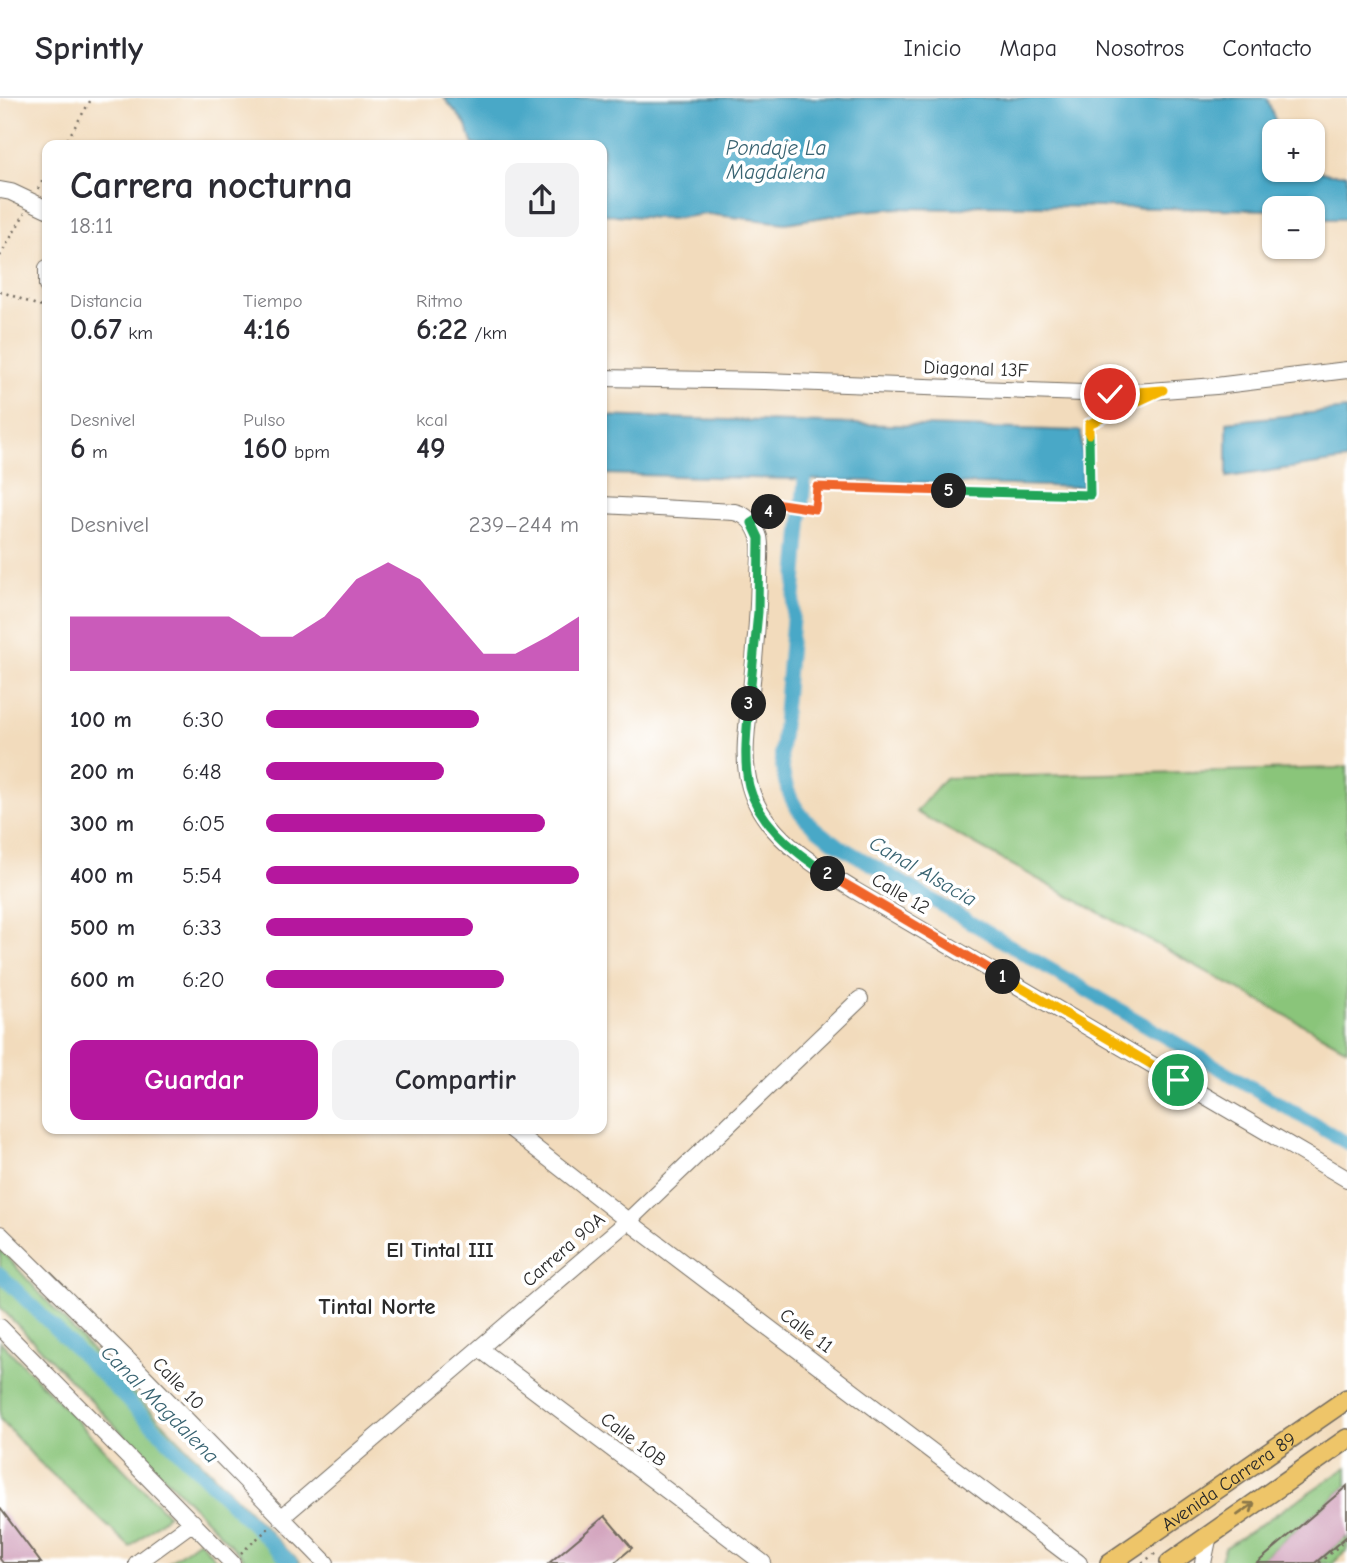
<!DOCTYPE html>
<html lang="es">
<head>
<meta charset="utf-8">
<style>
	:root { --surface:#fff; --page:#f2f2f3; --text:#2b2b33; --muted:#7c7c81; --line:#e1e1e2; --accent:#b5179e }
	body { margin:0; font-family:"Comic Neue",sans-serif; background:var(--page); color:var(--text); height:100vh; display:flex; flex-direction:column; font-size:26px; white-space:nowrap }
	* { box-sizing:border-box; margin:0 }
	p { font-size:23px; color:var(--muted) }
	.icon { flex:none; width:38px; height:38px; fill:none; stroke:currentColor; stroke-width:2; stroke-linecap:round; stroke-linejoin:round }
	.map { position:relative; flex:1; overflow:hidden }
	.sheet { position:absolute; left:42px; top:42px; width:565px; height:994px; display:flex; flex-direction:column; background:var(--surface); border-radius:14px; box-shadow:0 2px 5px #0004 }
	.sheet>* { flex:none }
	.controls { position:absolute; left:1262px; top:21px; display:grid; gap:14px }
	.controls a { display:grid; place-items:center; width:63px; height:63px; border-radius:14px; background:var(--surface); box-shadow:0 2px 5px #0004; font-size:35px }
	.pin { position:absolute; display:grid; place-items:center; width:60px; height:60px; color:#fff; margin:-30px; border:4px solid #fff; border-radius:50%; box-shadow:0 2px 7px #0007 }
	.km { position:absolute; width:35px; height:35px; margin:-18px; border-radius:50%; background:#222; color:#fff; font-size:19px; line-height:35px; text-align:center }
	.round { display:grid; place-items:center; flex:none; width:74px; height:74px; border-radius:14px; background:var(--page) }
	.overview { display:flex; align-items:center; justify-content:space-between; height:119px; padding:0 28px }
	h1 { font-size:38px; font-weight:700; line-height:52px }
	.figures { display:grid; grid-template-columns:repeat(3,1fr); gap:10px; height:119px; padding:7px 28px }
	.figures div { display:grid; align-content:center }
	.figures b { font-size:30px; font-weight:700 }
	.figures small { font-size:19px; font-weight:400 }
	.figures p { font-size:19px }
	.chart { height:196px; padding:14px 28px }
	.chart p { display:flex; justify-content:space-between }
	.chart svg { width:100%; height:126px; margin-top:7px; fill:var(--accent); opacity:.7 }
	.button { display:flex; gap:14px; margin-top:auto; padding:14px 28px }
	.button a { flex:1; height:80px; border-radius:14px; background:var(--accent); color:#fff; font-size:28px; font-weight:700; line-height:80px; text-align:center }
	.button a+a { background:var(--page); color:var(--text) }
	ul { padding:0 28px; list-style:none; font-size:23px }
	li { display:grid; grid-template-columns:112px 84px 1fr; align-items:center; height:52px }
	li i { height:18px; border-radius:9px; background:var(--accent) }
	header { display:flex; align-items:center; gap:42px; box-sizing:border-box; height:98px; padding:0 35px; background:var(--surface); border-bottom:2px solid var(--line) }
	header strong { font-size:33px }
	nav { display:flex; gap:38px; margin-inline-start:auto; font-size:24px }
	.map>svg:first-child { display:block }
	.green { fill:#8ac57a; stroke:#5a7852; stroke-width:2 }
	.water { fill:#48a8c7; stroke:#3a6a79; stroke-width:2 }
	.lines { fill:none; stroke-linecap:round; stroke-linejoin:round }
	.canal { stroke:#48a8c7; stroke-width:14 }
	.building { fill:#d3a4be }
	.minor-casing { stroke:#71695e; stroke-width:18 }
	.major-casing { stroke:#71695e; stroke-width:22 }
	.path { stroke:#71695e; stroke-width:2.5; stroke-dasharray:2 5; stroke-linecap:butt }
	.minor { stroke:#fff; stroke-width:16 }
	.major { stroke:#eec569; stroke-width:19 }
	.oneway { stroke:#8c784a }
	.split-1-casing { stroke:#fff; stroke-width:14 }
	.split-2-casing { stroke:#fff; stroke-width:14 }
	.split-3-casing { stroke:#fff; stroke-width:14 }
	.split-4-casing { stroke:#fff; stroke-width:14 }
	.split-5-casing { stroke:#fff; stroke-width:14 }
	.split-6-casing { stroke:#fff; stroke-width:14 }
	.split-7-casing { stroke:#fff; stroke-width:14 }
	.split-1 { stroke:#f5b400; stroke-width:9 }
	.split-2 { stroke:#f0652b; stroke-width:9 }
	.split-3 { stroke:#22a559; stroke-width:9 }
	.split-4 { stroke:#22a559; stroke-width:9 }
	.split-5 { stroke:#f0652b; stroke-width:9 }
	.split-6 { stroke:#22a559; stroke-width:9 }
	.split-7 { stroke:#f5b400; stroke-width:9 }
	.labels { text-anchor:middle; stroke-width:7; stroke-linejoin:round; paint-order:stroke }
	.street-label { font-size:19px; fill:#2b2b2b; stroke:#fff }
	.water-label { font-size:21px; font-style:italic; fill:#386371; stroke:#fff }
	.neighbourhood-label { font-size:21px; font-weight:bold; fill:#2b2b2b; stroke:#fff }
	.quarter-label { font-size:23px; font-weight:bold; fill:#2b2b2b; stroke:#fff }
</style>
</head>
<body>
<header>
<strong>Sprintly</strong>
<nav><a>Inicio</a><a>Mapa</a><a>Nosotros</a><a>Contacto</a></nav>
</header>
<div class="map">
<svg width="1347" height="1465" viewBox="0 0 1347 1465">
	<rect width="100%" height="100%" fill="#fff"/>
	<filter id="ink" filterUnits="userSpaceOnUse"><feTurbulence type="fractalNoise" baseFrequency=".0143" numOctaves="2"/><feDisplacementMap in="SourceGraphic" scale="14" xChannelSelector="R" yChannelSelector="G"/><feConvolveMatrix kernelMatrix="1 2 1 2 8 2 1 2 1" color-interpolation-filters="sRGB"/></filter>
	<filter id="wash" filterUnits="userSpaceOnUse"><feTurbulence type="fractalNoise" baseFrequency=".00686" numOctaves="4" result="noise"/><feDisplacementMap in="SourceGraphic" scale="28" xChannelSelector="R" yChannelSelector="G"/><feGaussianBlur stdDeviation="1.57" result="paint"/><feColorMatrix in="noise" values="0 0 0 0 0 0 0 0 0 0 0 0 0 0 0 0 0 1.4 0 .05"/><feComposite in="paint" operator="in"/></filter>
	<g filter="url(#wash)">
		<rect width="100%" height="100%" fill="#f2dbbc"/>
		<!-- green -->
		<path class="green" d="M1347,668V951L916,714L945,680L1337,670Z
			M0,1151L95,1256L300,1465H248L0,1209Z
			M0,1243L168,1417L130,1449L35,1360L0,1321Z
			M1347,1369V1388L1257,1465H1220L1225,1450Z
			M1347,1438V1452L1333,1465H1315Z
			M199,1442L219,1465H168Z"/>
		<!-- water -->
		<path class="water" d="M444,0H1267L1279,33H1274V72L1313,71L1329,76H1347V121H1313L1312,110H1274V112L978,107L958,111L897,110L862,113L786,125L706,116L671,121L602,116V47H473L465,25Z
			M1347,311V362L1227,379V324Z
			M602,318L1081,333L1083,389L602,376Z"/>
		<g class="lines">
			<!-- canal -->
			<path class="canal" d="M806,364L781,656C784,706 804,726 845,751L1347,1045
				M0,1176L291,1465"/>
		</g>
		<g id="blocks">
			<!-- building -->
			<path class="building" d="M1347,1388V1438L1315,1465H1257Z
				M0,1410L41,1465H3L0,1461Z
				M605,1418L632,1450L614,1465H549Z"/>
		</g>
	</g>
	<g filter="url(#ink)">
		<use href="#blocks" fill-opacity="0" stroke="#71695e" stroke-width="2"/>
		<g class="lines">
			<defs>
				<path id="minor" d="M0,92L11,94L47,111
					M47,170V188
					M602,280L765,283L1110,296L1216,288L1347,272
					M602,407L734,414C746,416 755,426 759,439C762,451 759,468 759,481C758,519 755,556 751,593C748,624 741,659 750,689C764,738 814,767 854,792L1347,1081
					M511,1031L628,1123L1079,1465
					M0,1136L130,1264L326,1465
					M0,1229L232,1465
					M480,1251L763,1465
					M281,1420L628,1123L860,901
					M137,1465L193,1424
					M1203,1465L1209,1437"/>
				<g id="major">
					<path id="s1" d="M1110,1465L1347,1301"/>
					<path d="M1170,1465L1347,1341"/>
				</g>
			</defs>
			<!-- minor casing -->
			<use href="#minor" class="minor-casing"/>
			<!-- major casing -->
			<use href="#major" class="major-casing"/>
			<!-- path -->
			<path class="path" d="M64,47L92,0
				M38,91L47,75
				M0,158L25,115
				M0,193L47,211
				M763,418L781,406L815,411L817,389L1090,397L1089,325L1121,311
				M241,1455L270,1429
				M1142,1465L1156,1455
				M1319,1465L1347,1441"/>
			<!-- minor -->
			<use href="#minor" class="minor"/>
			<!-- major -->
			<use href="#major" class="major"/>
		</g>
		<!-- one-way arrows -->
		<defs><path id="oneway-shaft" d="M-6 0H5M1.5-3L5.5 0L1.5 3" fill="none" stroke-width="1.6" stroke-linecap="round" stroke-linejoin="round" transform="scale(1.75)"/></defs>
		<use class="oneway" href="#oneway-shaft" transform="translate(1246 1411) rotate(-35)"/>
	</g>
	<g class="lines" filter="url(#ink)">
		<defs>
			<path id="split-1" d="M1003,879L1178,982"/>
			<path id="split-2" d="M828,776L1003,879"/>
			<path id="split-3" d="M749,606C747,632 743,662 749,688C759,726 797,756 828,776"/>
			<path id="split-4" d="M749,606L758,514L759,440L752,425L769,414"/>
			<path id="split-5" d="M769,414L781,406L815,411L817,389L949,393"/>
			<path id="split-6" d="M949,393L1090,397L1089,336"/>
			<path id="split-7" d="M1089,336V326L1163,292L1110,296"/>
		</defs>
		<!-- split-1 casing -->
		<use href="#split-1" class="split-1-casing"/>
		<!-- split-2 casing -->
		<use href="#split-2" class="split-2-casing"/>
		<!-- split-3 casing -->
		<use href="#split-3" class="split-3-casing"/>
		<!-- split-4 casing -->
		<use href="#split-4" class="split-4-casing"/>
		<!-- split-5 casing -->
		<use href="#split-5" class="split-5-casing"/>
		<!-- split-6 casing -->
		<use href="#split-6" class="split-6-casing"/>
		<!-- split-7 casing -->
		<use href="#split-7" class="split-7-casing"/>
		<!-- split-1 -->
		<use href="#split-1" class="split-1"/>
		<!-- split-2 -->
		<use href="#split-2" class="split-2"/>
		<!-- split-3 -->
		<use href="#split-3" class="split-3"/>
		<!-- split-4 -->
		<use href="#split-4" class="split-4"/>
		<!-- split-5 -->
		<use href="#split-5" class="split-5"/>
		<!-- split-6 -->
		<use href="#split-6" class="split-6"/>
		<!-- split-7 -->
		<use href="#split-7" class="split-7"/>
	</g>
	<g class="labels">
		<!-- street labels -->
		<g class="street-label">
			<text transform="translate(976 270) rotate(2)" y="7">Diagonal 13F</text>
			<text transform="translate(901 795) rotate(30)" y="7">Calle 12</text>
			<text transform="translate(563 1151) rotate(-41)" y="7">Carrera 90A</text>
			<text transform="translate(807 1232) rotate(37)" y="7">Calle 11</text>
			<text transform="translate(179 1285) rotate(46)" y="7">Calle 10</text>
			<text transform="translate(634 1341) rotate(37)" y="7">Calle 10B</text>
			<text dy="7" stroke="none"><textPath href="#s1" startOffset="144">Avenida Carrera 89</textPath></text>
		</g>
		<!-- water labels -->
		<g class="water-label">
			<text x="776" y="57">Pondaje La<tspan x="776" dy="24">Magdalena</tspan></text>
			<text transform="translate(923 773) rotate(30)" y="7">Canal Alsacia</text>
			<text transform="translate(160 1306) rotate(45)" y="7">Canal Magdalena</text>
		</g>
		<!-- neighbourhood labels -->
		<g class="neighbourhood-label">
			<text x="440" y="1159">El Tintal III</text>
		</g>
		<!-- quarter labels -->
		<g class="quarter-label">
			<text x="377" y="1216">Tintal Norte</text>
		</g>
	</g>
</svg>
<div class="controls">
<a>+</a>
<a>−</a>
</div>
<div class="pin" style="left:1178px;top:982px;background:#1e9e55"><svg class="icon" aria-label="arrive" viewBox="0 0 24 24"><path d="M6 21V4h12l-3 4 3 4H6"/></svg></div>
<div class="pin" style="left:1110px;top:296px;background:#d93025"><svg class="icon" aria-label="check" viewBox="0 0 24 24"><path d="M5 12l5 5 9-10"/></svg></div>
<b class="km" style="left:1003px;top:879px">1</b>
<b class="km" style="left:828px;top:776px">2</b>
<b class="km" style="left:749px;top:606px">3</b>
<b class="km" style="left:769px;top:414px">4</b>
<b class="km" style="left:949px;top:393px">5</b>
<section class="sheet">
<div class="overview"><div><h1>Carrera nocturna</h1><p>18:11</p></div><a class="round"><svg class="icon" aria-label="share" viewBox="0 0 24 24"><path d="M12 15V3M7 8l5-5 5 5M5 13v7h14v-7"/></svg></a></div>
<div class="figures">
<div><p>Distancia</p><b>0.67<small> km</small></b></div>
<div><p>Tiempo</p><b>4:16</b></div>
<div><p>Ritmo</p><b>6:22<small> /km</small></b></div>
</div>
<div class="figures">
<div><p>Desnivel</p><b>6<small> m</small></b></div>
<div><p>Pulso</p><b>160<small> bpm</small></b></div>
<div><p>kcal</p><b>49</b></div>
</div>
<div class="chart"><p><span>Desnivel</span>239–244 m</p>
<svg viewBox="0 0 160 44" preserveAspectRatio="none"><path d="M0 44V25L10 25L20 25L30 25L40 25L50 25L60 32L70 32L80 25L90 12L100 6L110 12L120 25L130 38L140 38L150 32L160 25V44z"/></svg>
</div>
<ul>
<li><b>100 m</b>6:30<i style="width:68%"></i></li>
<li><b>200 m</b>6:48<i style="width:57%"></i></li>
<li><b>300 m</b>6:05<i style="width:89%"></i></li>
<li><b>400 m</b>5:54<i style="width:100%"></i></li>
<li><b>500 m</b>6:33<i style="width:66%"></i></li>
<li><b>600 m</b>6:20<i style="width:76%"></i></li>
</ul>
<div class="button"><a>Guardar</a><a>Compartir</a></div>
</section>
</div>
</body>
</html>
